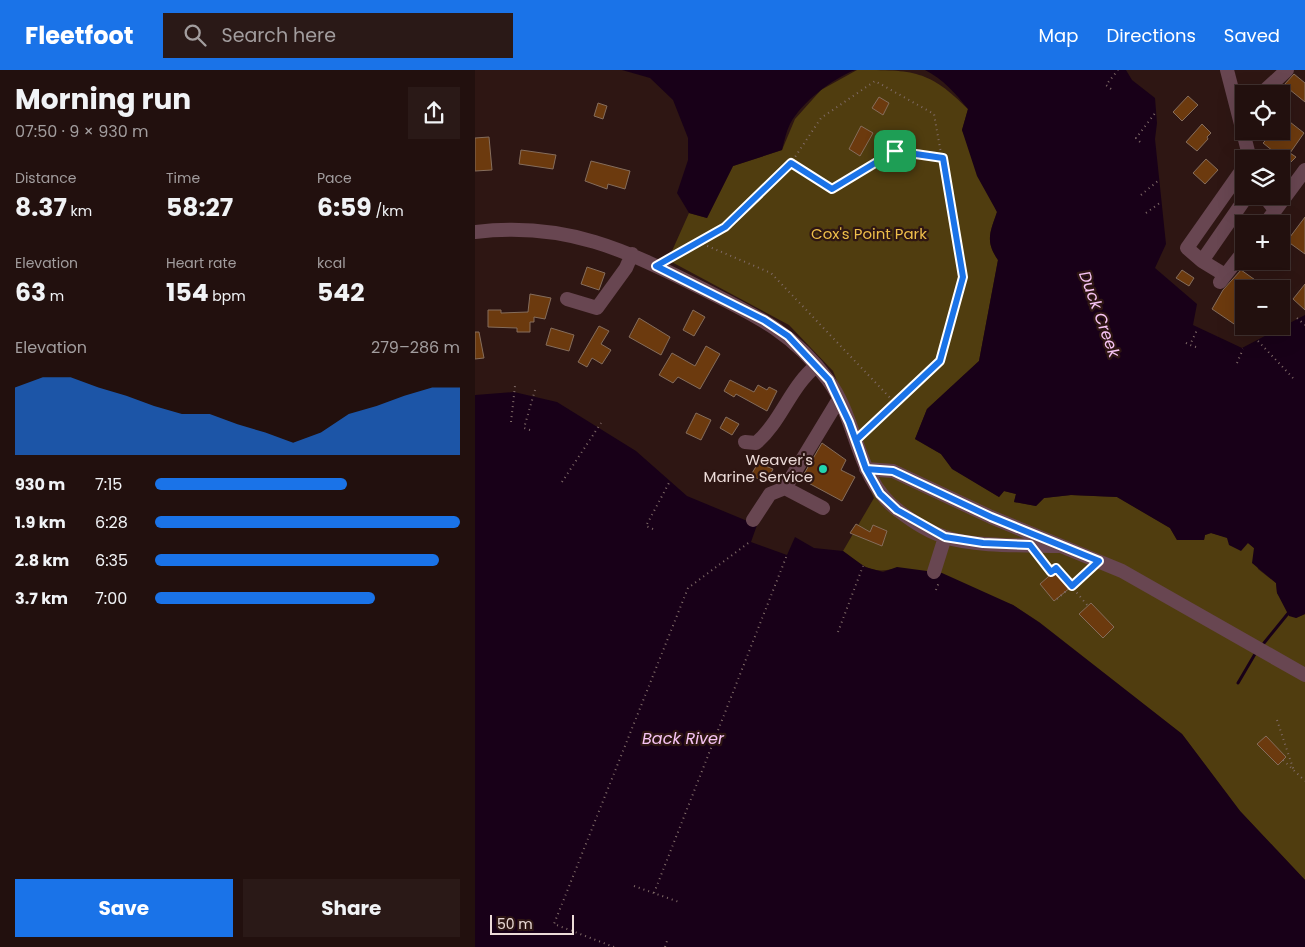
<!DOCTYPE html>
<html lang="en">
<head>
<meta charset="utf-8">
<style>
	:root { --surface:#22100e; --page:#2a1917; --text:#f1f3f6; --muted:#a29d9e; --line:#3f302e; --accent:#1a73e8 }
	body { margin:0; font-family:Poppins,sans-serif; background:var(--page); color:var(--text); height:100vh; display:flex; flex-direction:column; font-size:19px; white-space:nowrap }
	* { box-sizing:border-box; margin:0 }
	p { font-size:16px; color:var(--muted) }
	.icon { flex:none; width:28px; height:28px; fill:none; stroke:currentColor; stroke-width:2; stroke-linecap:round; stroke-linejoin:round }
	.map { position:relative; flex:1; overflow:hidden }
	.panel { display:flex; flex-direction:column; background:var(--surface); width:475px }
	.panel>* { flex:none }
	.fabs { position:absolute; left:760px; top:15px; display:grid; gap:10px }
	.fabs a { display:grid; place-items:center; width:55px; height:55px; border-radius:0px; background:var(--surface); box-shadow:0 5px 20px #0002,0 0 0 1px var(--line); font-size:25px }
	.scale { position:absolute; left:15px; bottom:12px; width:84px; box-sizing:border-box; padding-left:5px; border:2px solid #ecdbd8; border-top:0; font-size:14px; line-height:18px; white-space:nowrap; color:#ecdbd8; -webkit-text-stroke:4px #2e1613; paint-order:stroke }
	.pin { position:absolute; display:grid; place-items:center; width:42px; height:42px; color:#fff; margin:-21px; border-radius:10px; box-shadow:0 2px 8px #0006 }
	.round { display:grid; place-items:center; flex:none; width:52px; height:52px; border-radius:0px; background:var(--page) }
	.overview { display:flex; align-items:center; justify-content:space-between; height:85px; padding:0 15px }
	h1 { font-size:28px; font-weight:700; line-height:38px }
	.metrics { display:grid; grid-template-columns:repeat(3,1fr); gap:8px; height:85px; padding:5px 15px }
	.metrics div { display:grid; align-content:center }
	.metrics b { font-size:25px; font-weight:700 }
	.metrics small { font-size:14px; font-weight:400 }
	.metrics p { font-size:14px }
	.chart { height:140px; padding:10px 15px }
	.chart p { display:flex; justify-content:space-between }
	.chart svg { width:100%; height:90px; margin-top:5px; fill:var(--accent); opacity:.7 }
	.action { display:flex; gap:10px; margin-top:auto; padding:10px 15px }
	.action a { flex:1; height:58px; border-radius:0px; background:var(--accent); color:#fff; font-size:20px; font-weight:700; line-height:58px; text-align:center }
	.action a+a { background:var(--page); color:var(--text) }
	ul { padding:0 15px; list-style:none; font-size:16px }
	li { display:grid; grid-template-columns:80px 60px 1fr; align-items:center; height:38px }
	li i { height:12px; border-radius:6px; background:var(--accent) }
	header { display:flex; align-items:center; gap:30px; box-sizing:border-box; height:70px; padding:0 25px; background:var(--accent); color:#fff }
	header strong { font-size:24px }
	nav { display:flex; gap:28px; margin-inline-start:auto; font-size:18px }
	.search { width:350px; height:45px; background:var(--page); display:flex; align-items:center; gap:12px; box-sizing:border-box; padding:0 18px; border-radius:0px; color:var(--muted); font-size:19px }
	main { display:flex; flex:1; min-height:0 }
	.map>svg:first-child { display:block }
	.green { fill:#503d0f }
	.water { fill:#180018 }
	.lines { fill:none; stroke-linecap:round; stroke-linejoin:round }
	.stream { stroke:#180018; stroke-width:3 }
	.building { fill:#6c3a0e; stroke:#856d5c }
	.path { stroke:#806b68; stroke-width:2; stroke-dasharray:1 4; stroke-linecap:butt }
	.minor { stroke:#684651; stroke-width:14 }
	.route-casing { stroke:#fff; stroke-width:10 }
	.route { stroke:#1a73e8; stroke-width:6 }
	.poi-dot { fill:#22d5af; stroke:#2e1613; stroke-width:2 }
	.labels { text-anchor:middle; stroke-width:4.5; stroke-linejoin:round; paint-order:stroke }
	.park-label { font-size:15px; fill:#efbe4a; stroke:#2e1613 }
	.poi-label { font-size:15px; fill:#ecdbd8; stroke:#2e1613; text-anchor:end }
	.water-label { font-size:16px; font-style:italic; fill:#f7c4f4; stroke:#2e1613 }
</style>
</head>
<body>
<header>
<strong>Fleetfoot</strong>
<div class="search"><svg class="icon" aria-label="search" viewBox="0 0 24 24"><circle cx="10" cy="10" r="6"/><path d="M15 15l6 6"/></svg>Search here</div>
<nav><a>Map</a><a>Directions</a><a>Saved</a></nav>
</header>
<main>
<section class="panel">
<div class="overview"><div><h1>Morning run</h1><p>07:50 · 9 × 930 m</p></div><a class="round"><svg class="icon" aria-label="share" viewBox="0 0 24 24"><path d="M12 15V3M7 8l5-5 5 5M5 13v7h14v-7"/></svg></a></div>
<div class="metrics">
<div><p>Distance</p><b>8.37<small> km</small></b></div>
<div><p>Time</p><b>58:27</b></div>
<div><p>Pace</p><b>6:59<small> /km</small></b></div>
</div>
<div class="metrics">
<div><p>Elevation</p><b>63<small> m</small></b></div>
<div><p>Heart rate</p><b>154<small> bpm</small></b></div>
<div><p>kcal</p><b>542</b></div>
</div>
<div class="chart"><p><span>Elevation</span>279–286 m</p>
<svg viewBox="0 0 160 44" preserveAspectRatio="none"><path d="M0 44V11L10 6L20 6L30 11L40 15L50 20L60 24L70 24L80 29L90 33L100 38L110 33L120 24L130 20L140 15L150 11L160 11V44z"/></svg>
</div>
<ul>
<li><b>930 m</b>7:15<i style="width:63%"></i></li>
<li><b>1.9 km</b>6:28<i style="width:100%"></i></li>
<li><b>2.8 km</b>6:35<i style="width:93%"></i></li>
<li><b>3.7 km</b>7:00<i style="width:72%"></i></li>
</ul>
<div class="action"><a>Save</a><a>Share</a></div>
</section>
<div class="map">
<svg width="830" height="877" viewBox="0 0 830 877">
	<rect width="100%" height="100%" fill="#2e1613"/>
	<!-- green -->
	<path class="green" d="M382,0C439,0 454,0 493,39L487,60L522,142C515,162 510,171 523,190L504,291L452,339L440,369L466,384L478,399L524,427L529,421L541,424L539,432L561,436L569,428L596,425L642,427L695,458L702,470H729L730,465L736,463L773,473L779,478L783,499L801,513L802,523L821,548L830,544V810L765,741L707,664L564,552L538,535L422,498C397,505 387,496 368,481L399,428L393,415L389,379L358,301L314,255L193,190L214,143L232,148L258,96L307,80L320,49L346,20Z"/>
	<!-- water -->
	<path class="water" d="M147,0H380C357,9 327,32 315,54C311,62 309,72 307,80L258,96L232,148L214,143L202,123L213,90V68L198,30L175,8Z
		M450,0H651L657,10L680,28L682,53L680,69L691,174L680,198L722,234L718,255L767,278L830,245V544L821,548L814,546L802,523L801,513L777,493L779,478L773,473L766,481L754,475L752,468L736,463L730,465L729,470H702L695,458L642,427L596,425L569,428L561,436L539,432L541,424L529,421L524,427L477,399L466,384L440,369L452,339L504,291L523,190C510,171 515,163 522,142L502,106L487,60L493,39C481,24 468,9 450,0Z
		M39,322L82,332L161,381L212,426L282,455L276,472L312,485L320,467L339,478L368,481L390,497L408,502L422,497L467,503L538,535L565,553L707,664L765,741L830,810V877H0V325Z"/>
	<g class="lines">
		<!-- stream -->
		<path class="stream" d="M789,573L815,541
			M763,613L780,584"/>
	</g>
	<!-- building -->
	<path class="building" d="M819,4L830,13V32L809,15Z
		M713,26L723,35L707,51L698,42Z
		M404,27L414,33L408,45L397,38Z
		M123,33L132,36L128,49L119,46Z
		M806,45L829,63L815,83L821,87L814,94L788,73L792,69L782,61H806Z
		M727,54L736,63L732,67L733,69L722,81L711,72Z
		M386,56L398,63L385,86L374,79Z
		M14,67L17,100L0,101V68Z
		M46,80L81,85L78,99L44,94Z
		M731,89L743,100L730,114L718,103Z
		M116,91L155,101L150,119L133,114L132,119L110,111Z
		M830,147V184L812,171Z
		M112,197L130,203L124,220L106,214Z
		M707,200L719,208L714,216L701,208Z
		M766,200L793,219H769V253L765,258L737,239L748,220Z
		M830,214V240L818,229Z
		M55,224L76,228L70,249L59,247V252H55V262H42V258L13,257V240H26V243L53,242Z
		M218,240L230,247L219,266L208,260Z
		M164,248L195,267L186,285L154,267Z
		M124,256L134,261L126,274L136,280L127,294L117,288L112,297L103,292Z
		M76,258L99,265L94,281L71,275Z
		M0,262H4L9,288L0,289Z
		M231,276L245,284L225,319L203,307L198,313L184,305L197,283L220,296Z
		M255,310L279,322L283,315L292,320L294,317L302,321L292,341L261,324L259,327L249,321Z
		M221,343L236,350L226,370L211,363Z
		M251,347L264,354L257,365L245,358Z
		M347,373L371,390L366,400L380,407L367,431L326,409Z
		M283,393L298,399L291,413L276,405Z
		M381,454L395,462L398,455L412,461L407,476L375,463Z
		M581,500L596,517L579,531L565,514Z
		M616,533L639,557L628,568L604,544Z
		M791,666L811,687L803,695L782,674Z"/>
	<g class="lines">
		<!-- path -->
		<path class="path" d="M636,19L631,15L643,0
			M665,72L661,68L681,42
			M316,93L357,119L421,81L468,88
			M666,125L684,110
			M671,143L686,132
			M223,172L296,203L420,333
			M193,189L250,157L316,93L346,48L400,11L459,44L488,207L465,291L390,362
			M822,248L830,255
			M783,271L818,308
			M711,273L715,275
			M721,277L715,275L722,260
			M762,293L768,279
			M36,352L40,316
			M55,360L49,358L60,320
			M87,412L126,353
			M178,459L171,456L195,411
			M566,489L576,502L581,498L613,536
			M461,520L464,512
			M582,529L615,500
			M363,562L388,496
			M802,650L819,701
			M808,690L830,711
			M159,816L204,832
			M179,823L312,485
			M139,877L79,854L213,518L276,471
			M190,877L193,868"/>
		<!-- minor -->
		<path class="minor" d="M752,0L775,89
			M786,24L812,0
			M789,126L800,140
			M790,154L830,100
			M0,162C91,151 151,180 230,220C280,245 319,263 353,310C383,350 381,410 424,441C437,451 454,462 470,467C499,477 554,475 586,476
			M727,191L772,126
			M750,205L727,191L712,178L769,97
			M745,212L769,181
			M92,229L122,238L151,198L157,184
			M270,372L281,373C306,352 315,317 341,296
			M391,399L418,401L516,447L647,501L830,605
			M348,438L310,418L364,329
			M278,450L295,424L310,418
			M459,502L470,467"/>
	</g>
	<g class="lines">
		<defs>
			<path id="route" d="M420,81L357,119L316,93L250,157L181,196L289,250L313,266L354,310L374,352L391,399L405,424L422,440L470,467L508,473L555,475L576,502L581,498L597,516L624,491L516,447L418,401L391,399L381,370L465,291L488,207L468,88L420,81"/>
		</defs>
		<!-- route casing -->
		<use href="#route" class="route-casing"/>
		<!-- route -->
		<use href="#route" class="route"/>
	</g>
	<!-- markers -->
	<circle class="poi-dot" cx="348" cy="399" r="5"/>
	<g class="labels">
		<!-- park labels -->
		<g class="park-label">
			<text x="394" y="169">Cox's Point Park</text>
		</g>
		<!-- poi labels -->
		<g class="poi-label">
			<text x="338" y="395">Weaver's<tspan x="338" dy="17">Marine Service</tspan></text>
		</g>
		<!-- water labels -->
		<g class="water-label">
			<text transform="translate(625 244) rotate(70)" y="6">Duck Creek</text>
			<text x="208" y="674">Back River</text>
		</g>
	</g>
</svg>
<div class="fabs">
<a><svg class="icon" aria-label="locate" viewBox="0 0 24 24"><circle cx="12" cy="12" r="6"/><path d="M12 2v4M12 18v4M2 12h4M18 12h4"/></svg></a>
<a><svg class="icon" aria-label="layers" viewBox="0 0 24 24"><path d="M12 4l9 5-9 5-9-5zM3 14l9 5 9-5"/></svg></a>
<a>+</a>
<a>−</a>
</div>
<div class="scale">50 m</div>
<div class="pin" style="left:420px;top:81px;background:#1e9e55"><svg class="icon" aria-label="arrive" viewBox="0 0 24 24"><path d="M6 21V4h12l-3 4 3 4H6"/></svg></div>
</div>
</main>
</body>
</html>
